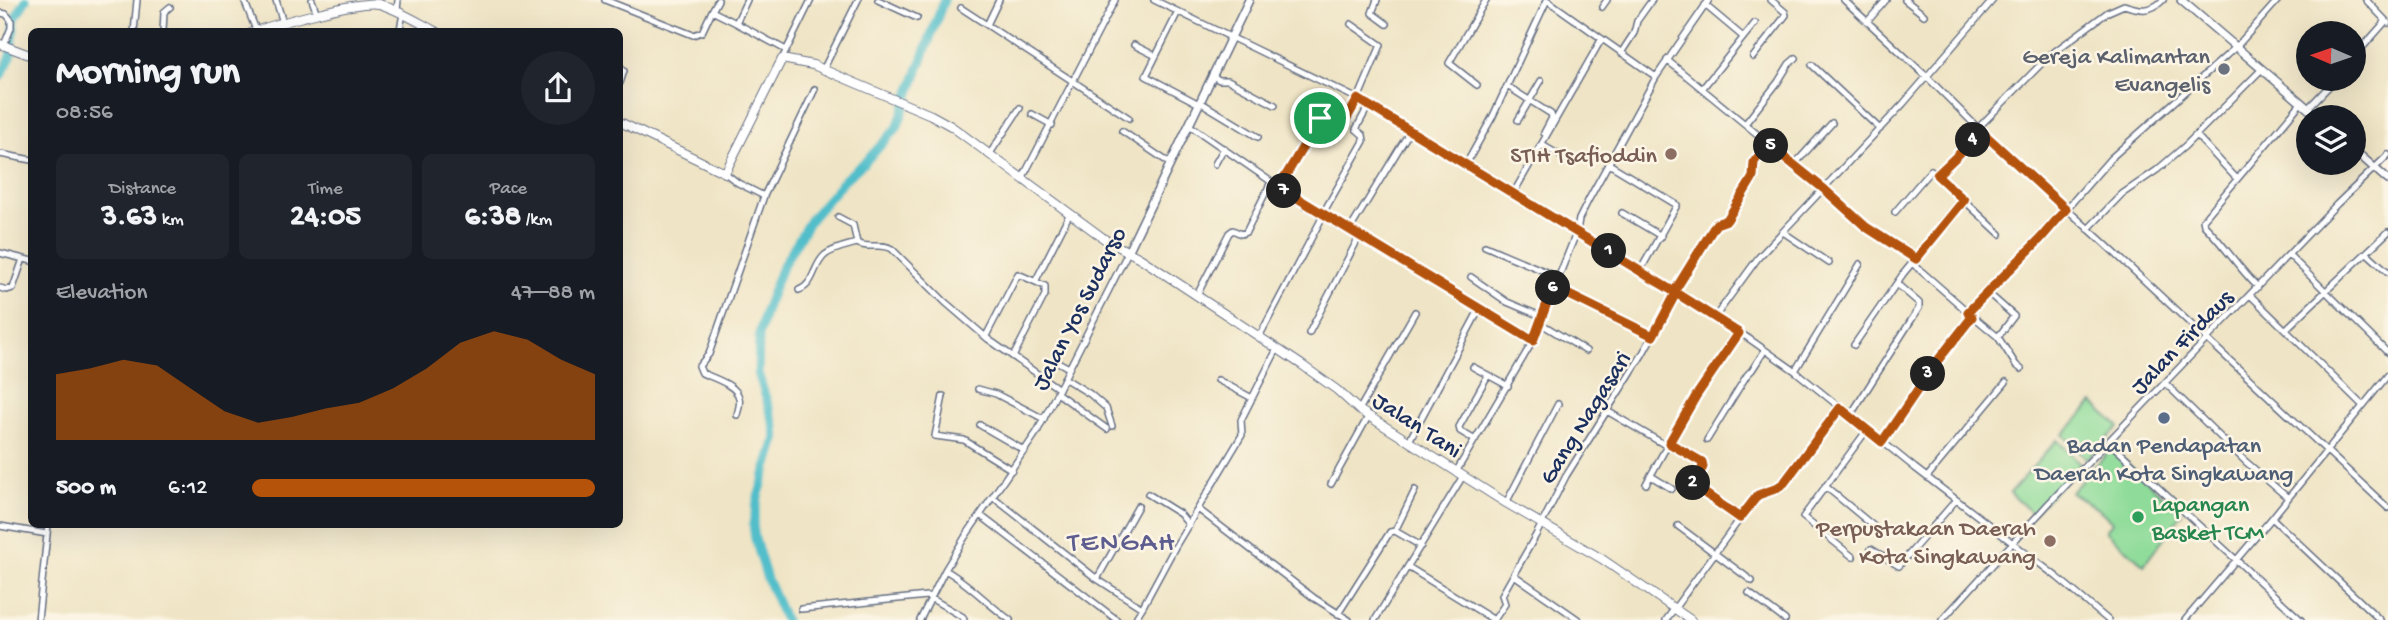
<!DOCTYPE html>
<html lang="en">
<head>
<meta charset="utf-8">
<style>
	:root { --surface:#171b24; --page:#20242c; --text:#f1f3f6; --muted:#9ea1a6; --accent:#b45309 }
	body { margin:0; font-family:"Gochi Hand",sans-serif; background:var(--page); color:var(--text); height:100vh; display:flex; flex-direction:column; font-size:26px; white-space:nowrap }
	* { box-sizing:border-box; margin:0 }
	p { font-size:23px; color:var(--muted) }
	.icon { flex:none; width:38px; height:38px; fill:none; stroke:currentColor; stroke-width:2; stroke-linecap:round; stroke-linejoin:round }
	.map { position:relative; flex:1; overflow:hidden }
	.panel { position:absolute; left:28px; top:28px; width:595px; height:500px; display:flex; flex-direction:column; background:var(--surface); border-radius:10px; box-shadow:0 7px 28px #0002 }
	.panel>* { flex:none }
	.needle { width:46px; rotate:272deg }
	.fabs { position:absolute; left:2296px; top:21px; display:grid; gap:14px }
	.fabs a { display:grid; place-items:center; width:70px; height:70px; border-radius:50%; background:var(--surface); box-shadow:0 7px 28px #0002; font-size:35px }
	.pin { position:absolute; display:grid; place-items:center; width:60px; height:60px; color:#fff; margin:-30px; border:4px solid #fff; border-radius:50%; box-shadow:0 2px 7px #0007 }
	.km { position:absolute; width:35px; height:35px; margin:-18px; border-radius:50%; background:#222; color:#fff; font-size:19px; line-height:35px; text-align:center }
	.round { display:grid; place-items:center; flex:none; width:74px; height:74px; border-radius:37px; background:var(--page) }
	.overview { display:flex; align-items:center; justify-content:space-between; height:119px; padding:0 28px }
	h1 { font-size:38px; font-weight:700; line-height:52px }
	.stats { display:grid; grid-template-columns:repeat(3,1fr); gap:10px; height:119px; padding:7px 28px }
	.stats div { display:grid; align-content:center; border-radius:10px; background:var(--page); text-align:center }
	.stats b { font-size:30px; font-weight:700 }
	.stats small { font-size:19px; font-weight:400 }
	.stats p { font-size:19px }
	.chart { height:196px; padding:14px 28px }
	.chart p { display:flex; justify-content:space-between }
	.chart svg { width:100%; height:126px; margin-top:7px; fill:var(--accent); opacity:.7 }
	ul { padding:0 28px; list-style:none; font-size:23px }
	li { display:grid; grid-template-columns:112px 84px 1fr; align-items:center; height:52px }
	li i { height:18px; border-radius:9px; background:var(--accent) }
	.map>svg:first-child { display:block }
	.green { fill:#8fdc9a; stroke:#55867c; stroke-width:2 }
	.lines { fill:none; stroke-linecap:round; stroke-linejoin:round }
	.river { stroke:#51beca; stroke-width:9 }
	.minor-casing { stroke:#656e82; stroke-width:8 }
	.major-casing { stroke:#656e82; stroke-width:10 }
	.highway-casing { stroke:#656e82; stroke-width:10 }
	.minor { stroke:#fff; stroke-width:5 }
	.major { stroke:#fff; stroke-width:7 }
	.highway { stroke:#fff; stroke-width:8 }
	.route-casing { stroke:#fff; stroke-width:14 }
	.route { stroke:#b45309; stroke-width:9 }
	.worship-dot { fill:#6b7280; stroke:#fcf5e5; stroke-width:2.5 }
	.education-dot { fill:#8d6e63; stroke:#fcf5e5; stroke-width:2.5 }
	.service-dot { fill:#5c6f8a; stroke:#fcf5e5; stroke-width:2.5 }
	.leisure-dot { fill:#2e9e5b; stroke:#fcf5e5; stroke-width:2.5 }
	.labels { text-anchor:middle; stroke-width:5; stroke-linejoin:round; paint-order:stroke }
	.worship-label { font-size:24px; fill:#5b616d; stroke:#fcf5e5; text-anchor:end }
	.education-label { font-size:24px; fill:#785e54; stroke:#fcf5e5; text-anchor:end }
	.street-label { font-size:24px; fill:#1b2f5e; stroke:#fcf5e5 }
	.service-label { font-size:24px; fill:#4e5e75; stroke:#fcf5e5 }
	.leisure-label { font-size:24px; fill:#27864d; stroke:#fcf5e5; text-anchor:start }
	.quarter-label { font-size:28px; letter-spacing:2px; fill:#5d5e8f; stroke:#fcf5e5 }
</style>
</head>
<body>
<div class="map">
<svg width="2388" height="620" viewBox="0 0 2388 620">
	<rect width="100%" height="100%" fill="#fcf5e5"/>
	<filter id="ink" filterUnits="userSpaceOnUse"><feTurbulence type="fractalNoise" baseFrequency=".0143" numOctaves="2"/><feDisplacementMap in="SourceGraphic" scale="14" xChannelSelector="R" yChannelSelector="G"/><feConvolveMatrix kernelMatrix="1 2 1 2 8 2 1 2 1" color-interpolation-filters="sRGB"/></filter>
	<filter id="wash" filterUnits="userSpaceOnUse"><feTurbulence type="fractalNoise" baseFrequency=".00686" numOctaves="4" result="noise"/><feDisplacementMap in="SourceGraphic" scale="28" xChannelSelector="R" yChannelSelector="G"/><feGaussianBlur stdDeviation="1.57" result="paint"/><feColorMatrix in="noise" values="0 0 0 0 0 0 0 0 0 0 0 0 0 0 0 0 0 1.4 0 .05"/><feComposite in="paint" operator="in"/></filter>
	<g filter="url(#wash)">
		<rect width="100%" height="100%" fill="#efe4c5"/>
		<!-- green -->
		<path class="green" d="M2093,403L2119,427L2087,459L2063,435Z
			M2057,440L2081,464L2033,514L2010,493Z
			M2111,449L2182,513L2144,565L2106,531L2112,522C2102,509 2085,502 2071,492Z"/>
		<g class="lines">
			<!-- river -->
			<path class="river" d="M0,77L11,57L15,18L26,0
				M785,620L767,579L755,539L753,524L758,497L776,439L775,427L758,373L759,335L766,308L782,267L810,220L845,179L866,161L897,128L944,0"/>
		</g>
	</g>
	<g filter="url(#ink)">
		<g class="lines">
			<defs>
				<path id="minor" d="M244,0L256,30
					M276,0L283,23
					M312,0L317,14
					M605,0L693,35L702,32L712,11
					M718,0L712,11L736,23
					M747,0L736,23L786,50
					M878,0L917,18
					M999,0L987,25L1129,118
					M1154,0L1358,99L1577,231L1748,338L1795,371L1915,468L2057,577L2108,620
					M1377,0L1372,13L1387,24
					M1547,0L1656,77
					M1844,0L1926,76L1982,132L2104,243L2388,508
					M1905,0L1924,15
					M2366,0L2388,23
					M1705,5L1742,36
					M1602,7L1607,0
					M961,8L987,25
					M397,11L398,0
					M1178,12L1146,76L1199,104
					M0,13L6,14L11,20V28L4,45
					M1867,22L1886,0
					M400,29L403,14
					M134,32L137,0
					M163,32L164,12L170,7
					M1134,45L1156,56
					M2238,45L2278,0
					M1621,53L1634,33L1637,21L1652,0
					M1753,57L1786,15L1785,12L1771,0
					M2354,57L2386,21
					M782,59L811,0
					M1667,60L1824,189L1866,227L1916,259
					M1812,65L1880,129
					M620,66L624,71L620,83
					M823,70L858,0
					M1212,75L1219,80H1228L1275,105
					M1477,85L1449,63L1486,0
					M1507,86L1551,114L1552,118L1544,133
					M1702,89L1755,23
					M1200,102L1258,137
					M2310,106L2336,79
					M1032,114L1052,125
					M1518,120L1541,81
					M1745,124L1778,82L1789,64L1796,58
					M1189,125L1305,205L1533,341
					M1978,128L2050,55L2108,12L2124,5C2139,10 2150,13 2163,0
					M1122,131L1171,164
					M2196,135L2237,179
					M1542,145L1573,163
					M0,154L32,160
					M989,155L1020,108
					M1215,164L1224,148
					M1609,164L1677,205L1640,271
					M1794,165L1832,123
					M1465,166L1493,116L1547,0
					M725,173L738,183L764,196L709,354L699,366L702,373C713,378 737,385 739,398C741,403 738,410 737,415
					M1937,175L2000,234
					M1022,179L1115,0
					M1279,187L1320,118C1327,116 1337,122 1344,123L1358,99L1381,45L1351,24
					M1513,194L1601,40
					M764,196L815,89
					M1895,212L1931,170L1937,175L1982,132
					M1622,213L1661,236
					M1322,215L1364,141L1363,135L1356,129L1368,107
					M838,217L853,225L857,243C869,250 881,242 892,249L945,302L988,339L1059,389
					M2088,229L2122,194L2157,170L2185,146L2262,69
					M1349,231L1410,131
					M1783,232L1829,263
					M1485,246L1558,277
					M0,253L32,261
					M2367,253L2388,272
					M2289,255L2388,353
					M1912,263L1968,312
					M1471,277L1507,302L1543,317
					M1036,280L1070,213
					M1553,287L1653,336
					M2258,287C2238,268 2224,244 2204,225L2203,220L2301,103
					M0,288L7,290L13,288L23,259
					M799,290C815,284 813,265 825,255C834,248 847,246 857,243
					M1674,292L1714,227L1730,217L1753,177V162L1768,144
					M1987,292L2014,316L1998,337
					M1197,295L1229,233L1233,230L1241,234L1246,232L1271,182
					M2250,295L2362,405
					M1715,317L1758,258L1903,104L1993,0
					M1540,323L1586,351
					M2286,329L2388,232
					M1309,333L1359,237
					M986,336L1018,274L1045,286V295L1013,357
					M1259,337L1323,216
					M1854,345L1903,274L1964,200
					M1056,361L1069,368
					M1473,367L1508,386
					M2021,369L2016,365L1998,337L1968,312L2041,238L2111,158L2236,47
					M1795,371L1860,264
					M1064,378L1090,394L1106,408L1112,426
					M1218,380L1252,398
					M2165,383L2245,461L2288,498
					M978,389L996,394L1044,419
					M1057,393L1107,429
					M943,396L935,436L964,440L1012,470
					M1359,410L1415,312
					M1607,411L1667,446L1696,396L1739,333
					M1850,416L1919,308V303L1897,284
					M980,425L1025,451
					M1475,440L1460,431L1459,427L1488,375
					M1707,440L1747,375L1752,370L1765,350
					M1409,441L1479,310
					M1883,442L1935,364L1972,317
					M2109,442L2301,620
					M1669,443L1702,462L1703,467L1694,485L1740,518
					M1456,472L1533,341L1577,231L1579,219L1589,199L1656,77L1709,0
					M1651,476L1672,489
					M1927,477L2006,382
					M1331,484L1369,415
					M1646,484L1667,446
					M1825,486L1877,529
					M1148,494L1180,514L1189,525
					M993,497L1097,579L1142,608L1137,616
					M1506,503L1558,404
					M1198,509L1314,598L1349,620
					M980,515L1117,620
					M2272,518L2380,620
					M0,526L47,534
					M1678,526L1752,581
					M1395,531L1415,490
					M1871,549L1899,566L1956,500
					M1853,557L1803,517L1867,430
					M1408,567L1494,620
					M945,570C969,583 987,604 1010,620
					M1514,575L1579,620
					M1097,579L1138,506
					M1749,593L1785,620
					M1142,608L1175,547L1242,435L1241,420L1277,349
					M801,609L927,596L963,617L964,620
					M1338,614L1390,532L1395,531L1421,546
					M38,620L48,525
					M920,620L945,570L965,537L1037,432L1128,252
					M1375,620L1463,476
					M1494,620L1505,604L1502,595L1536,535L1566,476L1642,355L1676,293
					M1666,620L1753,501C1761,491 1774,492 1784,483L1840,408
					M1942,620L2049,503L2337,204L2388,155
					M2185,620L2272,518L2388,375"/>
				<path id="major" d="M2181,0L2318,117
					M2354,150L2388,180
					M1128,252L1249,0"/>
				<path id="highway" d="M252,32C276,24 358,0 379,4C399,10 418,22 437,32
					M0,44L32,56
					M620,122L725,173L782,59L813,65L931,115L951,126L1106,240L1140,258L1302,365L1337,390L1359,410L1506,503L1602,559L1691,620"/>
			</defs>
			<!-- minor casing -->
			<use href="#minor" class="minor-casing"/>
			<!-- major casing -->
			<use href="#major" class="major-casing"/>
			<!-- highway casing -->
			<use href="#highway" class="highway-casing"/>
			<!-- minor -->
			<use href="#minor" class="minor"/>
			<!-- major -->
			<use href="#major" class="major"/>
			<!-- highway -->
			<use href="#highway" class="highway"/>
		</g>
	</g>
	<g class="lines" filter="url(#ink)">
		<defs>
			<path id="route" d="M1320,118C1327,116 1337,122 1344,123L1358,99L1640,271L1643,273C1654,280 1665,286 1676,293L1739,333L1696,396L1669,443L1702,462L1703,467L1693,485L1740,518L1758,495L1775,489L1784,483L1840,408L1882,442L1935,364L1972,317L1968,312L2041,238L2066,209L1982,132L1937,175L1964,200L1916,259L1866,227L1824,189L1768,144L1754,162L1753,177L1727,220L1716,224L1674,292L1676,293L1653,336L1553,287L1533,341L1279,187L1320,118"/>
		</defs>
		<!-- route casing -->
		<use href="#route" class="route-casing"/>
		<!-- route -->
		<use href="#route" class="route"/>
	</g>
	<!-- markers -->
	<circle class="worship-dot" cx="2224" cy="69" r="7"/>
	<g class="education-dot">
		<circle cx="1671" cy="154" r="7"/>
		<circle cx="2050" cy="541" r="7"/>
	</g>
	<circle class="service-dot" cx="2164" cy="418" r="7"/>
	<circle class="leisure-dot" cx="2138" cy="517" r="7"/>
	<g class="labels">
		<!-- worship labels -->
		<g class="worship-label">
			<text x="2210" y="63">Gereja Kalimantan<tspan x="2210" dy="28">Evangelis</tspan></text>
		</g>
		<!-- education labels -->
		<g class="education-label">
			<text x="1657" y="162">STIH Tsafioddin</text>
			<text x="2036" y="535">Perpustakaan Daerah<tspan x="2036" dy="28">Kota Singkawang</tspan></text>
		</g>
		<!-- street labels -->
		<g class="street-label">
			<text transform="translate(1078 308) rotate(-63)" y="8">Jalan Yos Sudarso</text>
			<text transform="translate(2181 341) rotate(-46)" y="8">Jalan Firdaus</text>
			<text transform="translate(1584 417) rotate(-58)" y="8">Gang Nagasari</text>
			<text transform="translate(1418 424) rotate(33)" y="8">Jalan Tani</text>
		</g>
		<!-- service labels -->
		<g class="service-label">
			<text x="2164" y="452">Badan Pendapatan<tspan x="2164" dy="28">Daerah Kota Singkawang</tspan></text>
		</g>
		<!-- leisure labels -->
		<g class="leisure-label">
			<text x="2152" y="511">Lapangan<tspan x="2152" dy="28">Basket TCM</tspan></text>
		</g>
		<!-- quarter labels -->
		<g class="quarter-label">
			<text x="1122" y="550">TENGAH</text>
		</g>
	</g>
</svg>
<div class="fabs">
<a><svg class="needle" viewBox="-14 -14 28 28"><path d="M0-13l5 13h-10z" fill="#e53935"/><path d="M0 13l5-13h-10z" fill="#9ea1a6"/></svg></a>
<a><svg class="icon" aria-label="layers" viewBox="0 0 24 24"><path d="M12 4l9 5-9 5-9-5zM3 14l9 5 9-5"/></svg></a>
</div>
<div class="pin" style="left:1320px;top:118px;background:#1e9e55"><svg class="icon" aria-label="arrive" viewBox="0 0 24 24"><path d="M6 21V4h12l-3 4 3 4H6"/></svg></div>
<b class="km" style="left:1609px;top:251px">1</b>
<b class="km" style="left:1693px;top:483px">2</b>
<b class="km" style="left:1928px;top:374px">3</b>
<b class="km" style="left:1973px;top:140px">4</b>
<b class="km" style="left:1771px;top:146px">5</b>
<b class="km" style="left:1553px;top:288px">6</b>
<b class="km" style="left:1284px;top:191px">7</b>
<section class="panel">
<div class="overview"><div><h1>Morning run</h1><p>08:56</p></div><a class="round"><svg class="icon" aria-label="share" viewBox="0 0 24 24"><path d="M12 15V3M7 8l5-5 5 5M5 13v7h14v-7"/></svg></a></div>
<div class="stats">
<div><p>Distance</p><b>3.63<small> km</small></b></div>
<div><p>Time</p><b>24:05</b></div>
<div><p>Pace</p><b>6:38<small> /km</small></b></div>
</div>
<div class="chart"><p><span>Elevation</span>47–88 m</p>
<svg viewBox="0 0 160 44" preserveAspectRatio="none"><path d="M0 44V21L10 19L20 16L30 18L40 26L50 34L60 38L70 36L80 33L90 31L100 26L110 19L120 10L130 6L140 9L150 16L160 21V44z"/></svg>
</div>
<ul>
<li><b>500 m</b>6:12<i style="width:100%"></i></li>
</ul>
</section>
</div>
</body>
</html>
